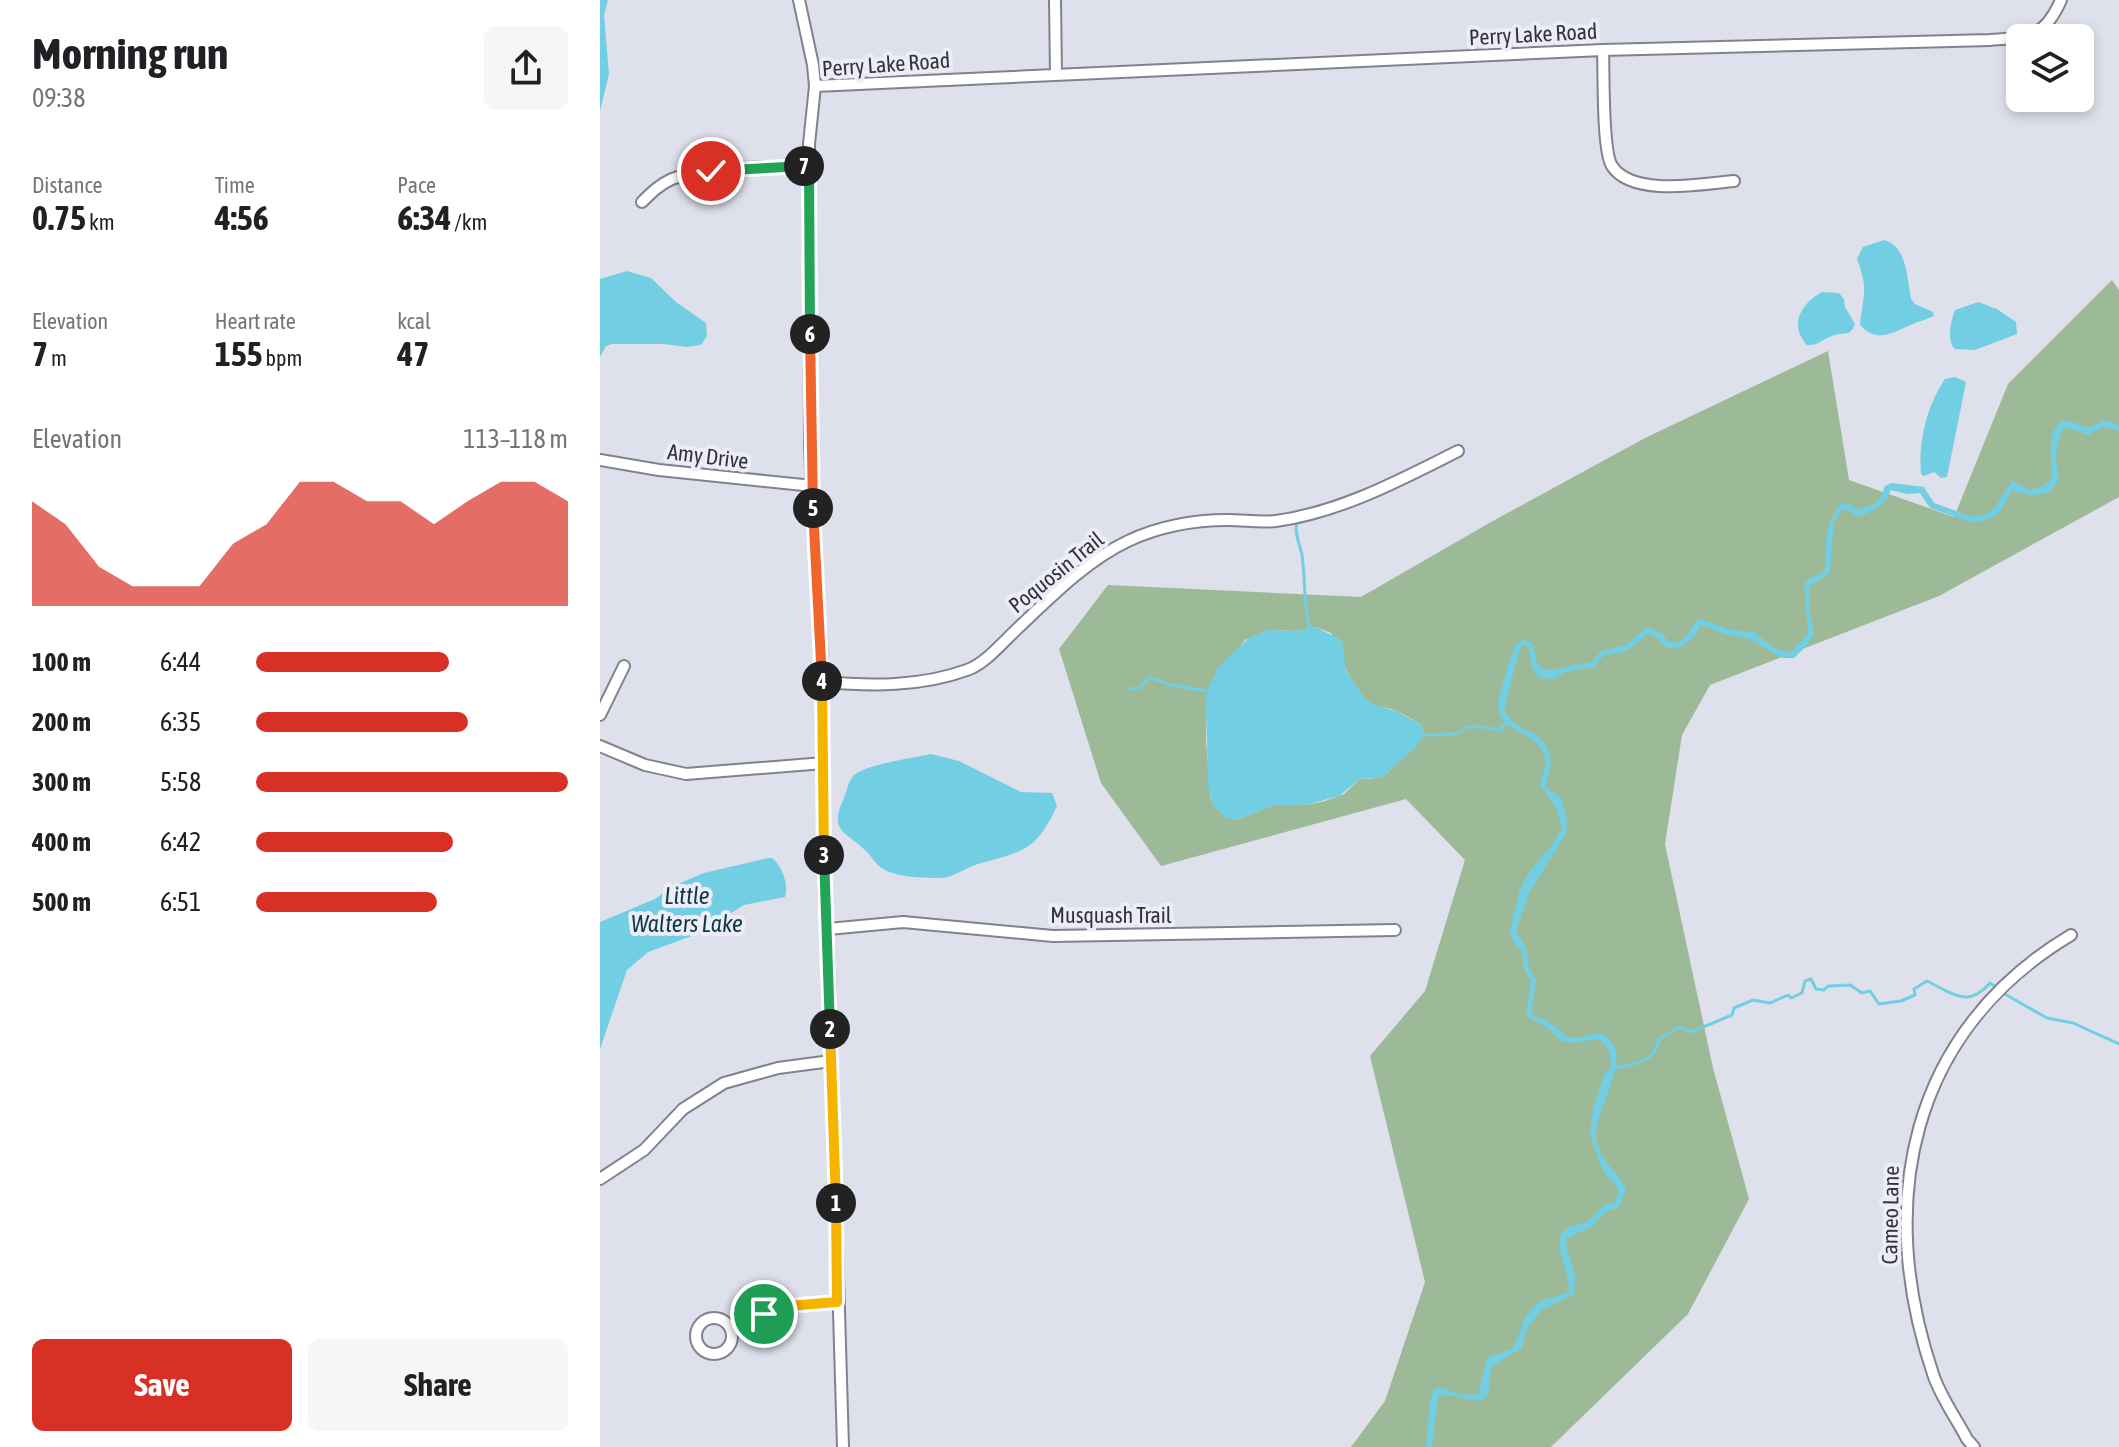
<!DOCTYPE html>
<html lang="en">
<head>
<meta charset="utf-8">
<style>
	:root { --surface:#fff; --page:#f6f6f6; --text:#202124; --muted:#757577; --accent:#d93025 }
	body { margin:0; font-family:"Asap Condensed",sans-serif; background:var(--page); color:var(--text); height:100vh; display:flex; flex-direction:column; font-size:30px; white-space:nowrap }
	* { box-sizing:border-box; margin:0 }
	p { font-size:26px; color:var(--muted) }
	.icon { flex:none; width:44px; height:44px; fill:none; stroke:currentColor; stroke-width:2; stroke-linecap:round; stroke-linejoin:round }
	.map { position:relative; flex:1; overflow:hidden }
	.panel { display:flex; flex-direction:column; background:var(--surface); width:600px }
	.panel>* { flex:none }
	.fabs { position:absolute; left:1406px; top:24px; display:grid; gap:16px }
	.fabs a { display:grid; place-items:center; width:88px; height:88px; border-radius:12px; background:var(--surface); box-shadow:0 4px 12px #0003; font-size:40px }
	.pin { position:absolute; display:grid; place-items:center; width:68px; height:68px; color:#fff; margin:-34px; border:4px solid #fff; border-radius:50%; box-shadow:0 2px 8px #0007 }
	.km { position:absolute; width:40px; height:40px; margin:-20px; border-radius:50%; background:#222; color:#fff; font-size:22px; line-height:40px; text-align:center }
	.round { display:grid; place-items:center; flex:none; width:84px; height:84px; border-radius:12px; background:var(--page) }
	.head { display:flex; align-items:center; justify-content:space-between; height:136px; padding:0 32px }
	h1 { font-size:44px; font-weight:700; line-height:60px }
	.metrics { display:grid; grid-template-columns:repeat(3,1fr); gap:12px; height:136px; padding:8px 32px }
	.metrics div { display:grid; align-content:center }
	.metrics b { font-size:34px; font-weight:700 }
	.metrics small { font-size:22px; font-weight:400 }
	.metrics p { font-size:22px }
	.chart { height:224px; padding:16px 32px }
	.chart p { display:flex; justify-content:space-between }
	.chart svg { width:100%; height:144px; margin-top:8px; fill:var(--accent); opacity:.7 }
	.button { display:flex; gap:16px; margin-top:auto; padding:16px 32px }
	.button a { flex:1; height:92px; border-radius:12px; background:var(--accent); color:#fff; font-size:32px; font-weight:700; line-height:92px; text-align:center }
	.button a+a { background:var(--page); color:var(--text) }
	ul { padding:0 32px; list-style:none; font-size:26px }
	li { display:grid; grid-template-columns:128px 96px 1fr; align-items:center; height:60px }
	li i { height:20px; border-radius:10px; background:var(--accent) }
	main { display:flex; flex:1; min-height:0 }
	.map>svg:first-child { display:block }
	.green { fill:#9cba97; fill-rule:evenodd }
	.water { fill:#72cee2 }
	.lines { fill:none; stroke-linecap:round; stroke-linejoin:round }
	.stream { stroke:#72cee2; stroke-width:3 }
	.minor-casing { stroke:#81828c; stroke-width:14 }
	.minor { stroke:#fff; stroke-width:10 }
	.split-1-casing { stroke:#fff; stroke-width:16 }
	.split-2-casing { stroke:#fff; stroke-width:16 }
	.split-3-casing { stroke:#fff; stroke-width:16 }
	.split-4-casing { stroke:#fff; stroke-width:16 }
	.split-5-casing { stroke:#fff; stroke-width:16 }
	.split-6-casing { stroke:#fff; stroke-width:16 }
	.split-7-casing { stroke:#fff; stroke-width:16 }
	.split-8-casing { stroke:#fff; stroke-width:16 }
	.split-1 { stroke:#f5b400; stroke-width:10 }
	.split-2 { stroke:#f5b400; stroke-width:10 }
	.split-3 { stroke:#22a559; stroke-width:10 }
	.split-4 { stroke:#f5b400; stroke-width:10 }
	.split-5 { stroke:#f0652b; stroke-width:10 }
	.split-6 { stroke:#f0652b; stroke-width:10 }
	.split-7 { stroke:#22a559; stroke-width:10 }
	.split-8 { stroke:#22a559; stroke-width:10 }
	.labels { text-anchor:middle; stroke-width:8; stroke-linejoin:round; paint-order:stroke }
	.street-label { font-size:22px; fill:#333438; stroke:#ecedf9 }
	.water-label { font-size:24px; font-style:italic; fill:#0e3a43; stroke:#ecedf9 }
</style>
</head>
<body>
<main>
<section class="panel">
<div class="head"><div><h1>Morning run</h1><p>09:38</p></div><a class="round"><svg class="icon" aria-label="share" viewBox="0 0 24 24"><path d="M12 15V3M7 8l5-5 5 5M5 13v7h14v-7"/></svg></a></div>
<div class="metrics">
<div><p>Distance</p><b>0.75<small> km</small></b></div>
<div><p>Time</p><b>4:56</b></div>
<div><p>Pace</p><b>6:34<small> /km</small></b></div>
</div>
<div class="metrics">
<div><p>Elevation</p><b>7<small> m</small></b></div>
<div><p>Heart rate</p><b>155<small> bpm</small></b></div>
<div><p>kcal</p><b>47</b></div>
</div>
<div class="chart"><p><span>Elevation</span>113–118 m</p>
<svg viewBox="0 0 160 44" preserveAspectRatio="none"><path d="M0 44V12L10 19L20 32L30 38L40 38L50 38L60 25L70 19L80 6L90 6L100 12L110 12L120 19L130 12L140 6L150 6L160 12V44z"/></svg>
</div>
<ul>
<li><b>100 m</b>6:44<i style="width:62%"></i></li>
<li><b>200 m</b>6:35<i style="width:68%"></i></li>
<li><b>300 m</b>5:58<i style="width:100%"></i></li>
<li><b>400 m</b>6:42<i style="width:63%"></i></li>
<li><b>500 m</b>6:51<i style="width:58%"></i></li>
</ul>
<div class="button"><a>Save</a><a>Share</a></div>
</section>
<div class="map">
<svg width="1519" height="1447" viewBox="0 0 1519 1447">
	<rect width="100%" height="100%" fill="#dee0eb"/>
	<!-- green -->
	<path class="green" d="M1512,280L1519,290V497L1339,596L1110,685L1082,735L1065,844L1113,1068L1149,1199L1088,1314L951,1447H751L785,1401L825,1282L770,1056L825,991L865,860L806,799L561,866L501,783L459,649L508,585L761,597L891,522L1045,438L1228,351L1249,480L1354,517L1408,384ZM715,627L731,633C742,655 749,688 770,703C777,708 787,707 794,710C804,714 813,720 822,725L823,737L786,774L772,779H760L744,794L725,801L706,805H673L637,820L611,799L606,742L607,691L645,640L669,630L696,631Z"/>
	<!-- water -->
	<path class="water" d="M0,0H8L4,15L9,74L0,111Z
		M1284,240C1307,246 1307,278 1311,299L1315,304L1333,312L1334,316C1327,319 1321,321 1315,323C1295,331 1278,345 1260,325C1263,295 1269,290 1257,259L1263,247Z
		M27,271L51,278L76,302L106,323L107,336L101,345L86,347L64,344H12L6,346L0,357V279Z
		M1222,292L1239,293L1244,299L1245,307L1255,324C1250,338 1244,331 1232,336C1222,339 1219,346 1207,345C1188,325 1202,303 1222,292Z
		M1378,302L1397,309L1416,322L1417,334L1375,350L1355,349C1346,340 1351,321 1355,310Z
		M1355,377L1366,382L1347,477L1341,478L1334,472L1324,476L1321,474C1318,443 1327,405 1345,379Z
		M1504,420L1519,425V431L1503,427L1488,435L1466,427L1463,429C1459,438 1456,450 1456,461C1456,467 1460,473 1458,480C1451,500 1426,496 1412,490L1400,512L1389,519L1373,523L1330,508L1320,493L1307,494L1291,490C1282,509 1278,509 1257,517L1248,509H1243L1234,521L1230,571L1225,577L1209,586L1210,612L1214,633L1207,645L1194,658H1182L1148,638L1128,635L1101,625C1093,639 1085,650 1066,648L1055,636L1048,633L1029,650L1003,656L994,667L966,672L953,679L939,678L932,668L929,647L924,645L920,648L904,709C914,734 943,726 950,757C953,769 946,777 946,788L961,797L967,821L966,834L929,893L916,931L927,950L929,968L936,980L931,1013C936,1018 942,1018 947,1021C957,1026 961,1036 973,1038C986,1039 996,1027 1008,1038C1033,1060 995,1107 996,1136C998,1160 1017,1170 1026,1189L1019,1207L1007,1211L992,1227L965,1239L975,1276L974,1294L940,1311L926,1330L922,1348L891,1367L888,1394L882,1400C868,1402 850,1391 838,1397L832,1447H826L830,1401L834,1389L840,1387L859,1394L878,1395L886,1362L889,1357L912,1349C922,1333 922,1314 938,1303C948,1296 960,1297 969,1291C969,1272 957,1254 960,1236L968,1227L987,1222L1004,1205L1016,1202L1018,1189L1002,1169L990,1135L993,1107L1005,1074L1011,1066L1009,1050L999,1039L970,1043L960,1040L949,1029L926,1016L931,981L924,970L922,952L911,938L910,930L920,889L929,872L953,844L962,827L955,806L940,785C941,776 946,770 945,761C941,728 899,736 898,706C898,696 911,656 915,645L923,640L932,642L938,666L950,670L992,662L1001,651L1026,645L1047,627L1063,634L1068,642H1079C1089,637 1092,622 1101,619L1130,630L1154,632L1173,647L1190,653L1208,634L1204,585C1208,575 1219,577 1225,569C1226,541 1224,527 1240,504L1249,503L1257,510L1278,502L1285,486L1291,483L1324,487L1334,503L1373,517L1386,514L1395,507L1412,481L1430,490L1441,487L1452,479C1452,466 1446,427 1463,421C1470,419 1481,426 1489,428Z
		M715,627L742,640L746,671L764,697L774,705L796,711L822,725L823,737L814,749L781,778L760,779L739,796L706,805H673L637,820L626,818L613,805L608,785L606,701L607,691L618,667L649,638L669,630L696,631Z
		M331,754L359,761L421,792L452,793L457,806C435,852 424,851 378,864C364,868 352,879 338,878C322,878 297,877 283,869C276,865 272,857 266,851C246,831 228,832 244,798C247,791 248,781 254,775C267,764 313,758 331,754Z
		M168,858H172C182,865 189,885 185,897L144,905L100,933L48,952L27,970L0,1049V922L55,899L73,886L104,873Z"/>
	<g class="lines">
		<!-- stream -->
		<path class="stream" d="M710,627C704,615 705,572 702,555C700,545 694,533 697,523L723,516
			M528,689L540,688L549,677L571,685L607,691
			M824,735L856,734L867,727L877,726L900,730L906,723L909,725
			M1403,993L1447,1018L1473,1023L1519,1044
			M1015,1068C1033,1065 1056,1061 1059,1039L1080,1027L1091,1032L1132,1015L1134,1008L1153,1000L1170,1003L1188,995L1191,998L1202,993L1205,981L1211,979L1216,989L1224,990L1228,986L1250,985L1262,993L1270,991L1279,1004L1301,1001L1315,995L1314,989L1327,981C1352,993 1368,1009 1390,983L1397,988"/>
		<defs>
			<path id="minor" d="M199,0L213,65L215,86L209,144L210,444L213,522L222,659L224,885L229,971L243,1447
				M455,0L456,74
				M1003,50C1004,72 1002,151 1012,166C1032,197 1102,184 1134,181
				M215,86L1003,50L1390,40C1428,37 1444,39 1461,0
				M42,202C51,193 60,184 72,179C107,165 171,168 209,166
				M0,460L59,470L213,486
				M222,682C271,686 320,687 367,670C386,663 403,642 418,628C451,597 486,561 528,541C560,526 592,520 628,520C644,520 661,523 676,521C741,512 800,480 858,451
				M0,715L24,666
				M0,746L45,765L86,774L224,763
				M228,929L303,922L453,936L795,930
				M0,1179L44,1150L83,1109L124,1083L178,1068L231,1061
				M96 1336a18 18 0 1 1 36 0a18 18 0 1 1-36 0Z
				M131,1328L188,1306L237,1302
				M1374,1447L1367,1439C1356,1418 1340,1396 1333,1374C1275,1203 1309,1032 1471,935"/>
		</defs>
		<!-- minor casing -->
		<use href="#minor" class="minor-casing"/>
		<!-- minor -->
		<use href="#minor" class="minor"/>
	</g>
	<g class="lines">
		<defs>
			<path id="split-1" d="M164,1314L188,1306L237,1302L236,1203"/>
			<path id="split-2" d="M230,1029L236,1203"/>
			<path id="split-3" d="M224,855L230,1029"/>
			<path id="split-4" d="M222,681L224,855"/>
			<path id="split-5" d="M213,508L222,681"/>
			<path id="split-6" d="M210,334L213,508"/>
			<path id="split-7" d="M204,166H209L210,334"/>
			<path id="split-8" d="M111,171L204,166"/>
		</defs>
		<!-- split-1 casing -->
		<use href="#split-1" class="split-1-casing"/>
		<!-- split-2 casing -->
		<use href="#split-2" class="split-2-casing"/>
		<!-- split-3 casing -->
		<use href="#split-3" class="split-3-casing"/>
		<!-- split-4 casing -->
		<use href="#split-4" class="split-4-casing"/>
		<!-- split-5 casing -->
		<use href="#split-5" class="split-5-casing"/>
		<!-- split-6 casing -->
		<use href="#split-6" class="split-6-casing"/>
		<!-- split-7 casing -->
		<use href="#split-7" class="split-7-casing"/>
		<!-- split-8 casing -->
		<use href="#split-8" class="split-8-casing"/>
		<!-- split-1 -->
		<use href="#split-1" class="split-1"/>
		<!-- split-2 -->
		<use href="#split-2" class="split-2"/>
		<!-- split-3 -->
		<use href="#split-3" class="split-3"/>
		<!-- split-4 -->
		<use href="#split-4" class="split-4"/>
		<!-- split-5 -->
		<use href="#split-5" class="split-5"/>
		<!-- split-6 -->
		<use href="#split-6" class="split-6"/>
		<!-- split-7 -->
		<use href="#split-7" class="split-7"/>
		<!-- split-8 -->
		<use href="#split-8" class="split-8"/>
	</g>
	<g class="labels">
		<!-- street labels -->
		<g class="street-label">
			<text transform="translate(933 34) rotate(-3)" y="8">Perry Lake Road</text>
			<text transform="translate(286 64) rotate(-4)" y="8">Perry Lake Road</text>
			<text transform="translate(108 456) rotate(7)" y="8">Amy Drive</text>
			<text transform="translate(456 572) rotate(-39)" y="8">Poquosin Trail</text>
			<text x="511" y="923">Musquash Trail</text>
			<text transform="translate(1290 1215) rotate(-89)" y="8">Cameo Lane</text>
		</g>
		<!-- water labels -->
		<g class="water-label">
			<text x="87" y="904">Little<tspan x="87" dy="28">Walters Lake</tspan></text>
		</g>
	</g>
</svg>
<div class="fabs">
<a><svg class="icon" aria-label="layers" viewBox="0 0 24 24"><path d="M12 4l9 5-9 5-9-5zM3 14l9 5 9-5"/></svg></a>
</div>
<div class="pin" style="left:164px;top:1314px;background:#1e9e55"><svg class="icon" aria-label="arrive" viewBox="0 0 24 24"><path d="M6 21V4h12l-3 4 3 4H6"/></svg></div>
<div class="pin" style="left:111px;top:171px;background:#d93025"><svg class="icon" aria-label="check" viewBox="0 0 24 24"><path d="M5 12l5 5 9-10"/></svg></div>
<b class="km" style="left:236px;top:1203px">1</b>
<b class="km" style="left:230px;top:1029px">2</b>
<b class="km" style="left:224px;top:855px">3</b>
<b class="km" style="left:222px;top:681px">4</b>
<b class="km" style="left:213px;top:508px">5</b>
<b class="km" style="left:210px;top:334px">6</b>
<b class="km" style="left:204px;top:166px">7</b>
</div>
</main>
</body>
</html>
